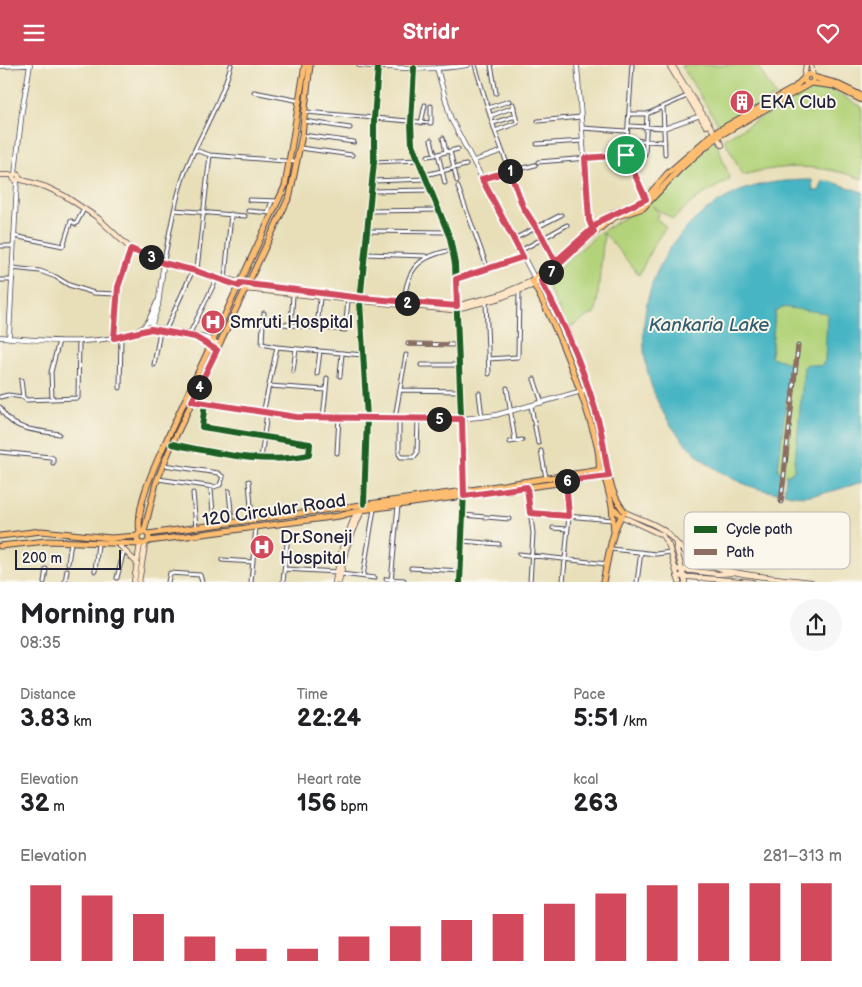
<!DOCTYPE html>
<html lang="en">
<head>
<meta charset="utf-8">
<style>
	:root { --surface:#fff; --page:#f6f6f6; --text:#202124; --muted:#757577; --accent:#d1495b }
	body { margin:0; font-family:"Balsamiq Sans",sans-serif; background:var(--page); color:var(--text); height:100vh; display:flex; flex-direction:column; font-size:19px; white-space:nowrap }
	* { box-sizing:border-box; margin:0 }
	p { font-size:16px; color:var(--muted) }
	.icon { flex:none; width:28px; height:28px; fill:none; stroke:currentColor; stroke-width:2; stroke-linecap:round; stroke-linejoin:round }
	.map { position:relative; height:517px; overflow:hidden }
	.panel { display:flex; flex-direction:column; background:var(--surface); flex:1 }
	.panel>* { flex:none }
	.scale { position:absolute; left:15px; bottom:12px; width:106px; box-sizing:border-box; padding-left:5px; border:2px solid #22223b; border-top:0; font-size:14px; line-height:18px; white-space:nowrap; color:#22223b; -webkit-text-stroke:4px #fbf7ec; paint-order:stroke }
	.pin { position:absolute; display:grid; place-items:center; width:42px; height:42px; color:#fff; margin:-21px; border:2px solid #fff; border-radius:50%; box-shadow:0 1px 5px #0007 }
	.km { position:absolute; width:25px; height:25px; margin:-12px; border-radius:50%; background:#222; color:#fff; font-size:14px; line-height:25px; text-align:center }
	.round { display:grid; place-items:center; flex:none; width:52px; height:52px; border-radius:26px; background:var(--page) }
	.overview { display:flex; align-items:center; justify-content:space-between; height:85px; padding:0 20px }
	h1 { font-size:28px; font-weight:600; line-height:38px }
	.stats { display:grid; grid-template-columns:repeat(3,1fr); gap:8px; height:85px; padding:5px 20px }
	.stats div { display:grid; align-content:center }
	.stats b { font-size:25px; font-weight:600 }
	.stats small { font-size:14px; font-weight:400 }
	.stats p { font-size:14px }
	.chart { height:140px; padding:10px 20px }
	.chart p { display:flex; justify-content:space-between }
	.chart svg { width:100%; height:90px; margin-top:5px; stroke:var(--accent); stroke-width:6 }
	header { display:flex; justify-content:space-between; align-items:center; height:65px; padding:0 20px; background:var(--accent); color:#fff; font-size:22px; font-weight:600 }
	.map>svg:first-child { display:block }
	.green { fill:#b3d37a; stroke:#6a7a5a }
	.water { fill:#47b5c3; stroke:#346c7f }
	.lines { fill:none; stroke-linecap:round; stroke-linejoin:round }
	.pedestrian-casing { stroke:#403e4e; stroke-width:4.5 }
	.minor-casing { stroke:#403e4e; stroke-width:5 }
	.tertiary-casing { stroke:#403e4e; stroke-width:5.5 }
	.secondary-casing { stroke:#403e4e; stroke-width:6 }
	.primary-casing { stroke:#403e4e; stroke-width:7 }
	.pedestrian { stroke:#fff; stroke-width:2.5 }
	.minor { stroke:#fff; stroke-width:3 }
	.tertiary { stroke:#fff; stroke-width:4 }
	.secondary { stroke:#fee5c5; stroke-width:4.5 }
	.primary { stroke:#fcbd6f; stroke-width:5 }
	.quiet { stroke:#8d6e63; stroke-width:5; stroke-dasharray:10 5; stroke-linecap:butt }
	.cycleway-casing { stroke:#fbf7ec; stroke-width:9 }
	.cycleway { stroke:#1b5e20; stroke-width:6 }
	.route-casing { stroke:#fff; stroke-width:10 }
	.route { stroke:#d1495b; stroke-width:6 }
	.labels { text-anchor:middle; stroke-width:4; stroke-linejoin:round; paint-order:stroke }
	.poi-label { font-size:18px; fill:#22223b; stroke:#fbf7ec; text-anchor:start }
	.street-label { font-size:18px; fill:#22223b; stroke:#fbf7ec }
	.water-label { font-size:19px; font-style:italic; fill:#315d71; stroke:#fbf7ec }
	.key { fill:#fbf7ec; stroke:#bab7b7; stroke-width:1 }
	.key-label { font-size:14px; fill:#22223b }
</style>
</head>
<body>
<header><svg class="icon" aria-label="menu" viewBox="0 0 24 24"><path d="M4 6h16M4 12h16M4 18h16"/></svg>Stridr<svg class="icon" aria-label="heart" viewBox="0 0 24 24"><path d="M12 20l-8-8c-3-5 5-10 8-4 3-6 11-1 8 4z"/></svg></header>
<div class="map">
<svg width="862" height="517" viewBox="0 0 862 517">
	<rect width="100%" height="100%" fill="#fbf7ec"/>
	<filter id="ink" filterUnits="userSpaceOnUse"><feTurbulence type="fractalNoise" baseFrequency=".02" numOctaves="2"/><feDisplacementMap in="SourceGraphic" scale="10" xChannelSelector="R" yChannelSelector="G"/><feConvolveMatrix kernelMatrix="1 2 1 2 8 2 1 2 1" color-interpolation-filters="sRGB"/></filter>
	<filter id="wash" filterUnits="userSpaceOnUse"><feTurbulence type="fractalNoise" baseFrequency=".0096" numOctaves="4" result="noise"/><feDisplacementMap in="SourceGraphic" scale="20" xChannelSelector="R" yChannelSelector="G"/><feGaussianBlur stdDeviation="1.12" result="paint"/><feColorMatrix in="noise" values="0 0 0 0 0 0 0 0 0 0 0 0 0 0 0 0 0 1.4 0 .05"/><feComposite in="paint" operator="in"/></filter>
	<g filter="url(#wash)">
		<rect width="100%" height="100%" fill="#e8dfb9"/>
		<!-- green -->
		<path class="green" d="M681,0H757L776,31L720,62Z
			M830,24L862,42V114C822,99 784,99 743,110L724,74L811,25Z
			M715,74L730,114L697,133L673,154L652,141L659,148L656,153L666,162L653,181L639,210L605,169H602L604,170L596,247L568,263L545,216L599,168L648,139Z
			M782,242L825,246L829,251L825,296L821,301H805L794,406L786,411L781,409L778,405L789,299L771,292L775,247Z"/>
		<!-- water -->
		<path class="water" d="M812,115L813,126H819L823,116L833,117L862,127V417C839,424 808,436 784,428L786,411L794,406L804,302L807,299L821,301L825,296L827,248L782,242L775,247L771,292L787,297L790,303L778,405L782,410L780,428C751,425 723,411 701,393C611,318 629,175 738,127C762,117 786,115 812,115Z"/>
	</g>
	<g filter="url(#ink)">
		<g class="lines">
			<defs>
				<path id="pedestrian" d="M781,437L798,281"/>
				<path id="minor" d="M475,0L495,66L523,142L543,173L555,197
					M491,0L496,28
					M632,0L626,90L646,134
					M254,27L300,36
					M663,42L665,89
					M488,43L509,36
					M306,47L431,58V41
					M630,49H647L687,31
					M490,51L514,42
					M304,56L350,63
					M538,56L581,52
					M421,58L425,40
					M493,58L516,51
					M630,61L665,63L699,51
					M582,63L626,66
					M495,66L517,58L513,39
					M302,70L354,77
					M443,73L446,87
					M431,75L435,90
					M626,75L665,77
					M537,79L583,76
					M300,83L352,90
					M195,85L210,90L296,97
					M450,86L457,116
					M645,89L647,49
					M428,91L435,90
					M473,96L502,86
					M374,97L419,95
					M538,97L626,90
					M425,110L466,100
					M482,114L535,100
					M373,116L426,114
					M445,118L438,89L458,84
					M458,122L488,204
					M372,126L431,125
					M249,135L278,136
					M175,145L245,151
					M248,146L273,148
					M370,146L438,145
					M268,148L272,136
					M367,166L447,167
					M14,171L63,181L71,156L76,159L84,144
					M514,174L561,150
					M0,181H13
					M520,186L567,160
					M366,189L426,191
					M164,195C171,162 176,126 190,95C204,64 222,33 231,0
					M12,203L40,206L56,212L69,220L94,228L116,229
					M197,204L210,90
					M225,213L231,149
					M455,214L523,193
					M0,215H12
					M404,237C407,203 419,191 452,185
					M486,237L489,309
					M232,254L263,258L262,279L277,282
					M263,258L264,248
					M277,258L291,260L293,230
					M291,260L345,265L348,236
					M317,263L320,233
					M166,264L193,205
					M189,270L217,213
					M113,273L118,222L131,184
					M408,279L458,280
					M488,294L518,292L519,226
					M154,300L160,266
					M421,300H459
					M293,306L296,284
					M317,309L320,286
					M340,311L342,288
					M534,314L542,338
					M21,315L23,332L26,335L78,333L79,276
					M269,321L326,325L323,352
					M120,323L121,272
					M507,323L515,376
					M326,325L327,313
					M400,325L461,326
					M479,328L482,352
					M0,332L8,330L23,332
					M52,334L51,307L59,276
					M531,341L538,378
					M0,342C10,366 36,365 59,369
					M395,353L406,290
					M399,353V389L401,392H414L417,388L418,354
					M510,377L522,375
					M172,379C217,388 263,400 309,390L310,379L202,362L205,338
					M541,386L546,413
					M0,387L50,392L53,393V398
					M337,388L339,352
					M261,394L267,347L264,344L277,282L363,290
					M158,414L214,422L220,420L223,412L218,408L164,400
					M249,416L252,454
					M527,422L533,468L530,517
					M211,425L214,459
					M229,426L232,457
					M193,428L196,462
					M531,448L613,455
					M463,450L509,454
					M553,463L568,464
					M462,476L499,479
					M611,484L656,489L671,487
					M519,489L607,499
					M222,495L253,497
					M68,498L71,477
					M411,503L461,506
					M284,504L337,507
					M95,506L98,479
					M341,509L375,513
					M363,511L374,444
					M117,513L124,485
					M386,514L404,515
					M44,517L46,504
					M65,517L67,505
					M168,517L170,508L200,510L202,517
					M251,517L256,462
					M283,517L287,479
					M391,517L398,440
					M563,517L569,451L567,416
					M637,517L641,487"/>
				<path id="tertiary" d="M359,0C395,3 433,6 468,0
					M577,0L589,155L594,166
					M0,1L27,0
					M414,3L411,58L412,79L450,173L455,199L464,426L460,517
					M437,3L451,54L535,214
					M15,109L22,46L30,0
					M148,257L157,237
					M145 261a4 4 0 1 1 8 0a4 4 0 1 1-8 0Z
					M152,259L158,241L164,195
					M153,262L172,267L170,268
					M151,265L170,268
					M172,267L207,273L219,279
					M132,269L145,261
					M0,272C49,276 100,282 147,264
					M195,272L217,285
					M9,273L17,115
					M192,336L296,352L462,354L496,350L589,324
					M364,439L367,353L360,237L374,97V54L378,2"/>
				<path id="secondary" d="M669,0L706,61
					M672,0L722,80
					M811,0L813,12
					M804,13L806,0
					M13 112a3 3 0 1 1 6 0a3 3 0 1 1-6 0Z
					M0,110H14
					M19,114L46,122L65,131L98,153L131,184L163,198L196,206L245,224L452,245L500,233L534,220
					M230,215L258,222L452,242L499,230L532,216
					M625,447C638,454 659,459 669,470C678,479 682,487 694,493C730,512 772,512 811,517
					M621,451L662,470L669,481L679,517
					M118,479L137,498
					M676,481L685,517
					M675,504L718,509L731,508
					M677,511L752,517
					M134,517L140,479
					M139,517L145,480
					M335,517L342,483L356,448
					M339,517L346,484L362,445"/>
				<path id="primary" d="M804.5 14a4.5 4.5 0 1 1 9 0a4.5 4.5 0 1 1-9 0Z
					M813,12L835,18L862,31
					M811,18L834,21L862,35
					M540,215C566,260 586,310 599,360C607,389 605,424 625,447C612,459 607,500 603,517
					M534,220L605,159L615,152L643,143L681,103L717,72L809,19
					M612,441L614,467
					M621,451L612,441L604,408L599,406C601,385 593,366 587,346C572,301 555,258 532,216L603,155L613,148L642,138L667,109L714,68L794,23L804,13
					M137 473a6 6 0 1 1 12 0a6 6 0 1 1-12 0Z
					M144,467L156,418L172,379L290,130L302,70L310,0
					M140,468C135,440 155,401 166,376L285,121L305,0
					M148,469L464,426L607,404
					M0,471L41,466L111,473L137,471
					M149,476L339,451L362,445L609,411
					M0,481L47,476L140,479"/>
			</defs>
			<!-- pedestrian casing -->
			<use href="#pedestrian" class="pedestrian-casing"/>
			<!-- minor casing -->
			<use href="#minor" class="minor-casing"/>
			<!-- tertiary casing -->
			<use href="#tertiary" class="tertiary-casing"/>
			<!-- secondary casing -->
			<use href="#secondary" class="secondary-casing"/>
			<!-- primary casing -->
			<use href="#primary" class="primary-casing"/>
			<!-- pedestrian -->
			<use href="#pedestrian" class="pedestrian"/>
			<!-- minor -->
			<use href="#minor" class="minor"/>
			<!-- tertiary -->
			<use href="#tertiary" class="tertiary"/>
			<!-- secondary -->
			<use href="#secondary" class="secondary"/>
			<!-- primary -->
			<use href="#primary" class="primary"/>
			<!-- quiet -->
			<path class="quiet" d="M408,279L458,280
				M781,437L798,281"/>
			<defs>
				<path id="cycleway" d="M414,3L411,58L412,79L450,173L455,199L464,426L460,517
					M172,379C217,388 263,400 309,390L310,379L202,362L205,338
					M364,439L367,353L360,237L374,97V54L378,2"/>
			</defs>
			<!-- cycleway casing -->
			<use href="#cycleway" class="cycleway-casing"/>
			<!-- cycleway -->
			<use href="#cycleway" class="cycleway"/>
		</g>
	</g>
	<g class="lines" filter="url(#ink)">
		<defs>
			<path id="route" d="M626,90L646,134L602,155L555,197L543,173L523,142L510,106L482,114L523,192L456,214L457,241L361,233L240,218L239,221L196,206L163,198L131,184L118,222L114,273L151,264L195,272L217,285L192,336L296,352L462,354L464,431L527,422L530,448L569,451L566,416L609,411C605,395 604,378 600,362C587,311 566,262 541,216L594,167L589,155L585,93L626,90"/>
		</defs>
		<!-- route casing -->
		<use href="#route" class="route-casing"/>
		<!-- route -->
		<use href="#route" class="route"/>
	</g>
	<!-- icons -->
	<defs>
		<symbol id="building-disc" viewBox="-11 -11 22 22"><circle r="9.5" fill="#d1495b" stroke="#fbf7ec"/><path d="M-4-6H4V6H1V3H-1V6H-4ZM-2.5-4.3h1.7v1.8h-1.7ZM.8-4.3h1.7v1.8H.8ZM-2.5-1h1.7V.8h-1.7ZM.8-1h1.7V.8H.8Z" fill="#fff"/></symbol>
		<symbol id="hospital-disc" viewBox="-11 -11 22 22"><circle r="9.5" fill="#d1495b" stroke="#fbf7ec"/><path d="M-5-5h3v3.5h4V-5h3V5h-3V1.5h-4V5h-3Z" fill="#fff"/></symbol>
	</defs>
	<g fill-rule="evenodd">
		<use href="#building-disc" x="728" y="23" width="28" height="28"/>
		<use href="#hospital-disc" x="199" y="243" width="28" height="28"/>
		<use href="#hospital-disc" x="248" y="468" width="28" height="28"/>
	</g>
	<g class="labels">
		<!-- poi labels -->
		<g class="poi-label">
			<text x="760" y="43">EKA Club</text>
			<text x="230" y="263">Smruti Hospital</text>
			<text x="280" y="478">Dr.Soneji<tspan x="280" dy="21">Hospital</tspan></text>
		</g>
		<!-- street labels -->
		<g class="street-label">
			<text transform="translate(274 445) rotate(-8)" y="6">120 Circular Road</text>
		</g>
		<!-- water labels -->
		<g class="water-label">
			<text x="709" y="266">Kankaria Lake</text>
		</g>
	</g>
	<!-- legend -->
	<rect x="684" y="447" width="166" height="57" rx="8" class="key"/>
	<rect x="694" y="461" width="23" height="7" fill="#1b5e20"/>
	<rect x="694" y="484" width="23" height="6" fill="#8d6e63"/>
	<g class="key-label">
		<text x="726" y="469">Cycle path</text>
		<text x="726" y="492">Path</text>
	</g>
</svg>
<div class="scale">200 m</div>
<div class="pin" style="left:626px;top:90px;background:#1e9e55"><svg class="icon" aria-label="arrive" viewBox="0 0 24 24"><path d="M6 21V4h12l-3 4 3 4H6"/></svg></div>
<b class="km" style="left:510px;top:106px">1</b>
<b class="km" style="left:407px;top:238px">2</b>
<b class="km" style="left:151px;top:192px">3</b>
<b class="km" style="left:199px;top:322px">4</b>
<b class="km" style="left:439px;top:354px">5</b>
<b class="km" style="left:567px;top:416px">6</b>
<b class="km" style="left:551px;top:207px">7</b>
</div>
<section class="panel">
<div class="overview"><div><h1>Morning run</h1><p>08:35</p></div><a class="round"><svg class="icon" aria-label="share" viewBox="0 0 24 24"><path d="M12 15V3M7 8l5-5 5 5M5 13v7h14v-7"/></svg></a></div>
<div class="stats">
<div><p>Distance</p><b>3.83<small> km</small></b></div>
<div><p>Time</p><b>22:24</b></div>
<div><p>Pace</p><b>5:51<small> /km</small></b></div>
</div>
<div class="stats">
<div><p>Elevation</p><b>32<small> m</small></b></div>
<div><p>Heart rate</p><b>156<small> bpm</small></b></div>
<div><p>kcal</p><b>263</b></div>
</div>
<div class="chart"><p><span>Elevation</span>281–313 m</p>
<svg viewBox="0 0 160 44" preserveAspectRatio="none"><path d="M5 44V7M15 44V12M25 44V21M35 44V32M45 44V38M55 44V38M65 44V32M75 44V27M85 44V24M95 44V21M105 44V16M115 44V11M125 44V7M135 44V6M145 44V6M155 44V6"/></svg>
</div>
</section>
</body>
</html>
